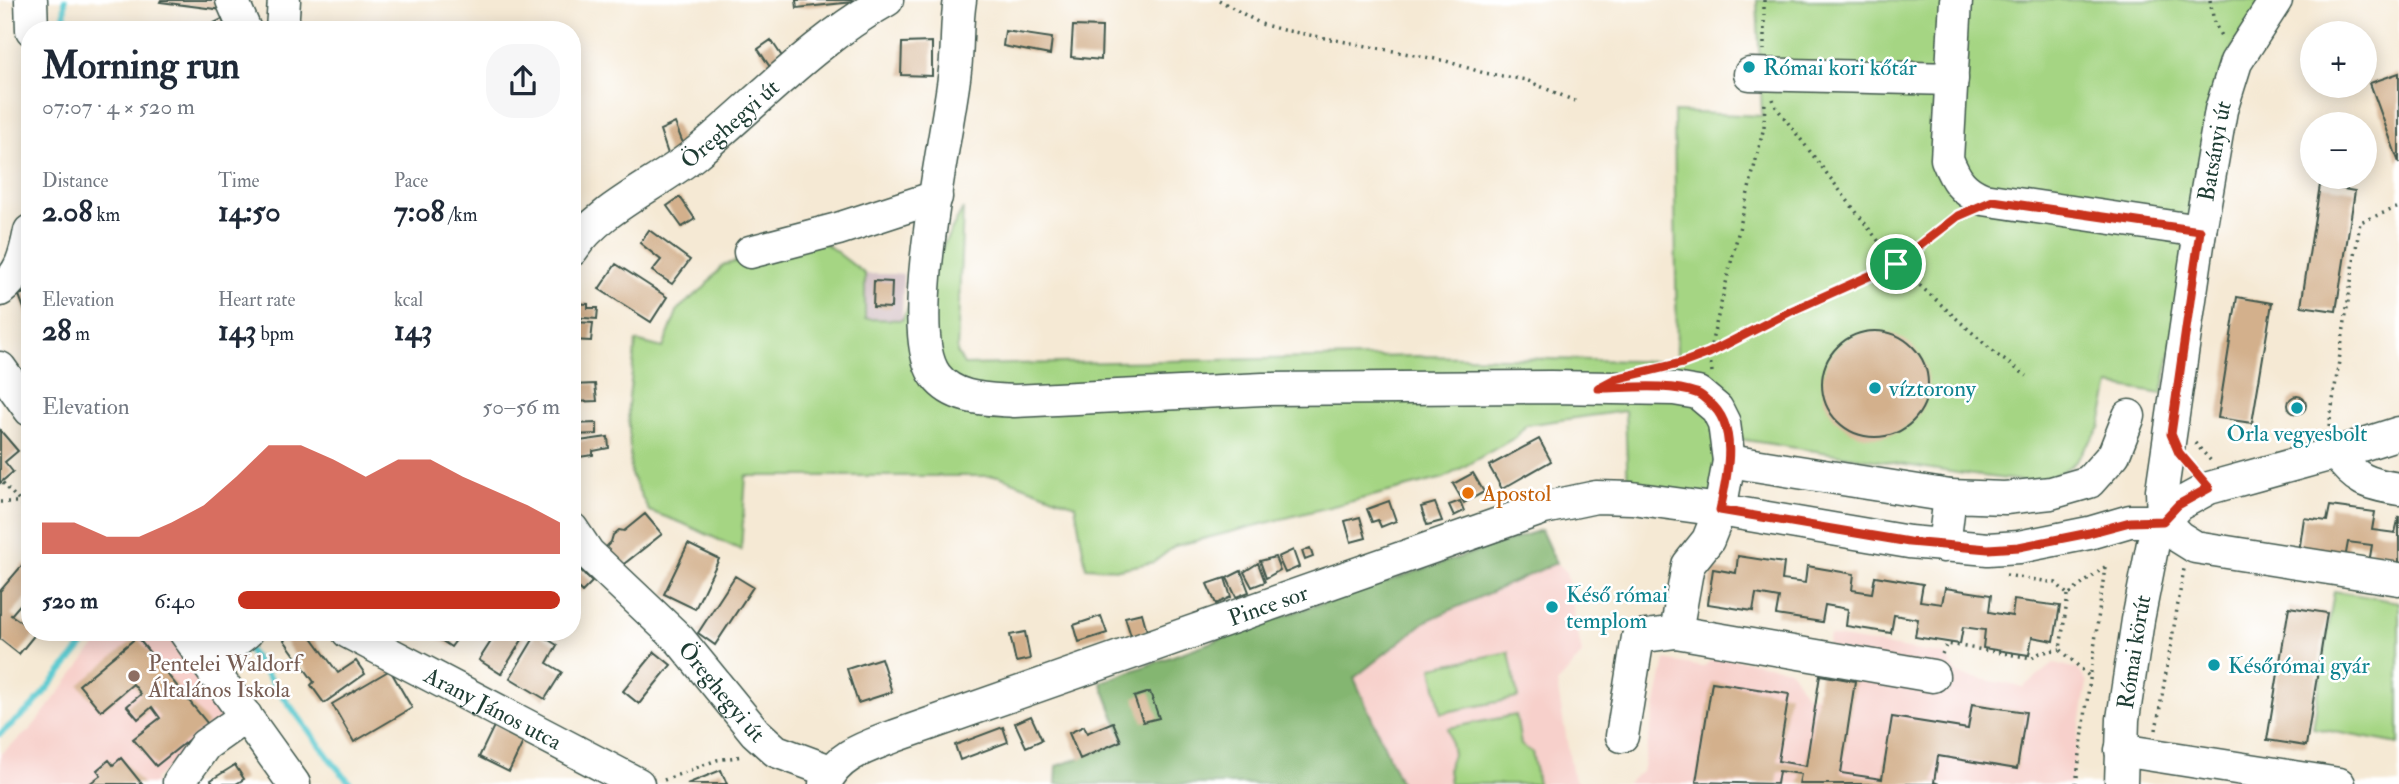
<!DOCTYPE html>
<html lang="en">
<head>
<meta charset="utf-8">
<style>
	:root { --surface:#fff; --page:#f6f6f7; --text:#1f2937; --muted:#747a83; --accent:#c8321e }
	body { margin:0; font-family:"IM FELL Double Pica",serif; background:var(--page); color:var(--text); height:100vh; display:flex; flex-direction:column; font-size:26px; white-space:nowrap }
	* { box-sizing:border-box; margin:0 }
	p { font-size:23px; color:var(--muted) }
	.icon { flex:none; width:38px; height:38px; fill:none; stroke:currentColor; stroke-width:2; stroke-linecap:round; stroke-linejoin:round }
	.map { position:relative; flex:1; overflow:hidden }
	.details { position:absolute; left:21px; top:21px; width:560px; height:620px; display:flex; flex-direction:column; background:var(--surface); border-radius:28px; box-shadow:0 4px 18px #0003 }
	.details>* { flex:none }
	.controls { position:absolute; left:2300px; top:21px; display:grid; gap:14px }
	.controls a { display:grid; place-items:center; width:77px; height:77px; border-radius:50%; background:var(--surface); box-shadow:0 4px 18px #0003; font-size:35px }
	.pin { position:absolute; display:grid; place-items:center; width:60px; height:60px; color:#fff; margin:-30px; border:4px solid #fff; border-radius:50%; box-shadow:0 2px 7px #0007 }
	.round { display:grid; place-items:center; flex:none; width:74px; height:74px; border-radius:28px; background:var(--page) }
	.headline { display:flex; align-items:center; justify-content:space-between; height:119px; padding:0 21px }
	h1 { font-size:38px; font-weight:700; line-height:52px }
	.stats { display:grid; grid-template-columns:repeat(3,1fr); gap:10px; height:119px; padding:7px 21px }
	.stats div { display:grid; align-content:center }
	.stats b { font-size:30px; font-weight:700 }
	.stats small { font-size:19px; font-weight:400 }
	.stats p { font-size:19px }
	.chart { height:196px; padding:14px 21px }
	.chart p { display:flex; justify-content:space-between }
	.chart svg { width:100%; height:126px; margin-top:7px; fill:var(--accent); opacity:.7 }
	ul { padding:0 21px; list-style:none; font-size:23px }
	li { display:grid; grid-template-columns:112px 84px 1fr; align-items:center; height:52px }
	li i { height:18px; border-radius:9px; background:var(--accent) }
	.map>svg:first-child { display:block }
	.built { fill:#f7d0cb }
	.industrial { fill:#d2bec2 }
	.green { fill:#a5d583; stroke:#62895c; stroke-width:2 }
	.forest { fill:#84b671; stroke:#527a52; stroke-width:2 }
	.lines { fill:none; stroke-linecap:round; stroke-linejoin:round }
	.stream { stroke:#5dcbd1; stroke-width:6 }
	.building { fill:#d3b08c }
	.minor-casing { stroke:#3f574c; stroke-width:35 }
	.path { stroke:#3f574c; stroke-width:3.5; stroke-dasharray:2 5; stroke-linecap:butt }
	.minor { stroke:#fff; stroke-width:32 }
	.route-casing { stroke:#fff; stroke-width:14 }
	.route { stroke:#c8321e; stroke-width:9 }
	.culture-dot { fill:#0f9aa8; stroke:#fff; stroke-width:2.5 }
	.food-dot { fill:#e8710a; stroke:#fff; stroke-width:2.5 }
	.education-dot { fill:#8d6e63; stroke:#fff; stroke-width:2.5 }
	.labels { text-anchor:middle; stroke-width:5; stroke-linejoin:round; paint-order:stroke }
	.culture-label { font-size:23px; fill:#0d838f; stroke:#fff; text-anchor:start }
	.street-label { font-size:23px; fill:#1f3d34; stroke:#fff }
	.food-label { font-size:23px; fill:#c56008; stroke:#fff; text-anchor:start }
	.education-label { font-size:23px; fill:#785e54; stroke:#fff; text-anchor:start }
</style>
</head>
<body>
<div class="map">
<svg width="2399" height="784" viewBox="0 0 2399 784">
	<rect width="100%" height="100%" fill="#fff"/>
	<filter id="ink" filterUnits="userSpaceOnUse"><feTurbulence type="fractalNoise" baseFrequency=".0143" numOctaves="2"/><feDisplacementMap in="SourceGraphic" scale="14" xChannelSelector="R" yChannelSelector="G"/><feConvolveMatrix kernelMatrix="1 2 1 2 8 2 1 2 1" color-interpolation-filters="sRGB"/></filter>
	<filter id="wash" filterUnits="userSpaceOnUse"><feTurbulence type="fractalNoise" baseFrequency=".00686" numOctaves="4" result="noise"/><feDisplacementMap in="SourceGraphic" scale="28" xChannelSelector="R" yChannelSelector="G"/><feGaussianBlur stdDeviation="1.57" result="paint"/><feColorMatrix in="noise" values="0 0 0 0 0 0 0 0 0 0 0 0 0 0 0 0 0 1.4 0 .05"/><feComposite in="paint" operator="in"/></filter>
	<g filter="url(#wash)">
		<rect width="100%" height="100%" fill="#f5e9d4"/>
		<!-- built -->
		<path class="built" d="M1556,563L1566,572L1582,654L1557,684L1573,777L1579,784H1401L1353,678L1426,621Z
			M106,632H165L228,719L154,779L157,784H0V754L30,730Z
			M1829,636L1945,655L1959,675L2023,687L2054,663L2078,669L2087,683L2070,784H1625L1642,772L1665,660L1703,667L1717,656L1790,669L1806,695L1816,696Z"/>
		<!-- industrial -->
		<path class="industrial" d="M865,274H903L902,320H865Z"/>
		<!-- green -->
		<path class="green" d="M1757,0H2267L2233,47L2162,394L2110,385L2100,428L2081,454L2072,465L2052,477L2031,482L1957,473L1726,437L1713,503L1628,489L1625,411L1526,425L1516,437L1444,478L1175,546L1154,562L1119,569L1086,567L1075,505L999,476H746L741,550L682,523L649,511L631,475L628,405L636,341L663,348L678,309L705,287L723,265L821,240L865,274V319L902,320L963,209L957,352L964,365L1422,356L1677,362L1674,112L1762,116Z
			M2334,591L2399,602V744L2313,728Z
			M1509,652L1518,698L1441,713L1432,667Z
			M1516,715L1521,745L1532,752L1538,784H1450L1448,769L1453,754L1448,728Z"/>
		<!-- forest -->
		<path class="forest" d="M1541,530L1556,563L1426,621L1354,678L1401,784H1056L1057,766L1124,742L1101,682L1289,614Z"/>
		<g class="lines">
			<!-- stream -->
			<path class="stream" d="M64,30L65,0
				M244,644L333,763L351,784
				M0,734L32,707L94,632"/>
		</g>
		<g id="blocks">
			<!-- building -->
			<path class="building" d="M161,0H220L223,10L160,2Z
				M796,0H853V2L797,8Z
				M222,19L227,30H200Z
				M1073,26L1102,27L1101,60L1071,57Z
				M1005,31L1052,38L1050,55L1003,46Z
				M771,40L785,61L772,70L758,49Z
				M932,42V76L901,75L902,43Z
				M2399,73V163L2370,83Z
				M675,123L686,151L669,157L660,130Z
				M2320,185L2355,191L2336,311L2301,306Z
				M680,197L695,219L682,227L667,206Z
				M649,230L690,260L672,284L652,271L661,260L640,243Z
				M616,264L667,297L651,322L599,289Z
				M874,281L892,282L891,308L873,307Z
				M30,291V322H29L19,295Z
				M2237,297L2272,303L2252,423L2218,418Z
				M572,303L588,304V308H598L597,319L572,317Z
				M572,322L593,323L591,341L572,340Z
				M1822 384a53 53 0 1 1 106 0a53 53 0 1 1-106 0Z
				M595,384L597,401L572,402V385Z
				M2288 405a9 9 0 1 1 18 0a9 9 0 1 1-18 0Z
				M597,423V434L572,435V424Z
				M0,430L18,451L5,462L13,472L0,483Z
				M608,437L609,448L593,451V455L572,458V442Z
				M1539,439L1551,461L1502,489L1489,466Z
				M1473,473L1484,492L1464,503L1453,484Z
				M1389,501L1396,521L1381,527L1378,520L1372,522L1367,509Z
				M1460,501L1464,511L1454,516L1449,505Z
				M1435,503L1442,521L1427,525L1421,507Z
				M2330,506L2375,512L2372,530L2395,533L2399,516V568L2369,563L2372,545L2348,542L2345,559L2299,552L2304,518L2327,521Z
				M645,514L662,534L620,567L605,548L611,542L613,535L619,530L624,531Z
				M1360,517L1366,538L1351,542L1345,521Z
				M688,544L719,559L695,609L664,594Z
				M1310,548L1313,557L1305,560L1302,551Z
				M1293,550L1299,567L1285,573L1278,557Z
				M1738,556L1784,563L1782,580L1805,583L1807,566L1854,574L1852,590L1872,593L1875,576L1923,584L1920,601L1942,604L1945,588L1991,595L1989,612L2012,616L2014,600L2060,606L2054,641L2032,637L2029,655L1983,648L1985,630L1963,627L1960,644L1915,637L1918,619L1894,615L1891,633L1846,626L1848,609L1825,605L1822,622L1776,615L1779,598L1756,594L1753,611L1708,604L1713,569L1736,573Z
				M1275,557L1280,570L1266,578L1260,561Z
				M572,561L592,582L582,592L572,582Z
				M24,563L30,567V593L11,615L30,628V632H37L19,654L0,639V591Z
				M1258,563L1265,582L1252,587L1244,572Z
				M1241,571L1249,592L1236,597L1227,578Z
				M735,576L753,587L715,645L698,633Z
				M1225,578L1231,597L1216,604L1207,584Z
				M2289,607L2327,613L2306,746L2267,740Z
				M1142,613L1147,631L1131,636L1125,617Z
				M1101,616L1107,633L1079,642L1074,625Z
				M294,632H308L338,673L356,661L365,674L324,703L311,685L314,682L284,640Z
				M429,632H462L451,647Z
				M497,632H521L525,635L501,674L479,660Z
				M1025,632L1030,659L1016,662L1010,635Z
				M537,633L557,645L547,663L562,672L545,699L510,678Z
				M137,637L208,724L156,766L133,739L160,718L152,707L138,719L127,706L141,694L133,684L101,711L79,685Z
				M655,652L671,665L639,704L623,691Z
				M881,658L892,692L858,703L847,669Z
				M390,670L412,708L354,742L332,704Z
				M1820,675L1855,681L1841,773L1882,779L1892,717L1968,729L1972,704L2026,712L2017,769L1938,756L1934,782L1939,784H1799L1801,774L1779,771L1777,784L1696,782L1712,682L1789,694L1778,761L1806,766Z
				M1150,692L1159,718L1143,722L1134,697Z
				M1031,716L1042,740L1026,747L1015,723Z
				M1113,722L1121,741L1080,759L1069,733L1084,726L1087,733Z
				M495,724L525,738L509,772L479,757Z
				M1003,727L1008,742L960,760L955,745Z
				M121,758L142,784H89L101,775L97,770L109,760L113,765Z
				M235,765L244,779L236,784H213L211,780Z
				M721,770L727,784H687Z"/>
		</g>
	</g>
	<g filter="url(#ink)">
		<use href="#blocks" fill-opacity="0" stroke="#3f574c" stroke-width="2"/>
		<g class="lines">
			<defs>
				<g id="minor">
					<path d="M31,0L32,30"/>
					<path d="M232,0L245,30"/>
					<path d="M960,0C956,23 958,46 955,70C949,131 901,331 936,376C954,400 987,399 1014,401L1263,389L1551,387L1674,389L1698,393L1717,409L1724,423L1729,461L1720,510L1708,540L1688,565L1676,632"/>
					<path d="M1956,0L1947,159C1955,179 1962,191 1983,199L2200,231"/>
					<path d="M282,30L284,0"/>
					<path d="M1750,74L1952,79"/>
					<path id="s1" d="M572,250C598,209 657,185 695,154C758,102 815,40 887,0"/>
					<path d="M750,252L838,229L936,197"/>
					<path d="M0,290C21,274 25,256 30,231"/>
					<path d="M0,368L30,410"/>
					<path d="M2336,453C2355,480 2367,484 2399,489"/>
					<path d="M1729,461L1950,496"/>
					<path id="s2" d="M2163,521L2162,490L2200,231L2221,110L2236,62L2276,0"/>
					<path d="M2163,521L2179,537L2195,547L2399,579"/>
					<path id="s3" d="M572,529L588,553L680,640L755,732L776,751L830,771"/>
					<path d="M1944,546L1950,496L2005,498L2051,493L2089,482L2114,454L2129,416"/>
					<path d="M185,632L294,784"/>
					<path id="s4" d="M348,632L638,784"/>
					<path d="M207,663L247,632"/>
					<path d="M1622,736L1638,637L1676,632L1933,676"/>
					<path d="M2121,750L2339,784"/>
					<path d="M179,782L205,745L246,716"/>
					<path id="s5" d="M825,784C837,755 867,747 895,736L1521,516L1544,508L1596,497L1632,498L1720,510L1909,542L1988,549L2019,547L2089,533L2130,521H2163"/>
					<path id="s6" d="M2121,784L2123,719L2138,620L2153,543L2163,521L2178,505L2209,488L2336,453L2399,433"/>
				</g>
			</defs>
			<!-- minor casing -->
			<use href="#minor" class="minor-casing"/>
			<!-- path -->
			<path class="path" d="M1219,0L1261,24L1283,30L1446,61L1484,73L1526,80L1577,102
				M1764,0V50
				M2210,0L2214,22L2222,38
				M1773,99L1776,107L1896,264L1997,355L2027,376
				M1683,363L1709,353L1791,311L1896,264L1959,216
				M1712,372L1709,353L1764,127L1765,100
				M2329,427L2360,222L2399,207
				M2195,443L2211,461
				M3,483L30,513
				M0,502H19
				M2006,575L2056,583L2068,595L2105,567
				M2068,595L2060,649L2090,677
				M1942,654L1947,644L2032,658L2040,653L2060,649
				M2156,730L2184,569
				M664,780L717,760L743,756
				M2076,784L2105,567"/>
			<!-- minor -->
			<use href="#minor" class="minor"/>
		</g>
	</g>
	<g class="lines" filter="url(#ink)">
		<defs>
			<path id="route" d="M1993,201L2200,231L2171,434L2179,453L2209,488L2178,505L2163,521L2130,522L2089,533L2019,547L1988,549L1909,542L1720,510C1727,477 1740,427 1709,402C1705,399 1701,394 1696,393C1669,383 1627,388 1598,388L1615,379L1682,363L1709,353L1791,311L1896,264L1958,216Z"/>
		</defs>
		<!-- route casing -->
		<use href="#route" class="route-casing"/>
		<!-- route -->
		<use href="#route" class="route"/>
	</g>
	<!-- markers -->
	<g class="culture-dot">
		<circle cx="1749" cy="67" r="7"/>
		<circle cx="1875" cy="388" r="7"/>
		<circle cx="2297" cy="408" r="7"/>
		<circle cx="1552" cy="607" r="7"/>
		<circle cx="2214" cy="665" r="7"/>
	</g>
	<circle class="food-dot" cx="1468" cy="493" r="7"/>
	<circle class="education-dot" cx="134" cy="676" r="7"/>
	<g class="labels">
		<!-- culture labels -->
		<g class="culture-label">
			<text x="1763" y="75">Római kori kőtár</text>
			<text x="1889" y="396">víztorony</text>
			<text x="2297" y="441" text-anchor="middle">Orla vegyesbolt</text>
			<text x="1566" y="602">Késő római<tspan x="1566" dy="26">templom</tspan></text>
			<text x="2228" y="673">Későrómai gyár</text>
		</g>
		<!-- street labels -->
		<g class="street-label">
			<text dy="8" stroke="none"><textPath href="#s1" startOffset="203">Öreghegyi út</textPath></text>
			<text dy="8" stroke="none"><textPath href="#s2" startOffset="374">Batsányi út</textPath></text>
			<text dy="8" stroke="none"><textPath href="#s5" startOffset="483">Pince sor</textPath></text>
			<text dy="8" stroke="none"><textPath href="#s6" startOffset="133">Római körút</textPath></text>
			<text dy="8" stroke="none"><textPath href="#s3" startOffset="222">Öreghegyi út</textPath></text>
			<text dy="8" stroke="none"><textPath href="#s4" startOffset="164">Arany János utca</textPath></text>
		</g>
		<!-- food labels -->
		<g class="food-label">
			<text x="1482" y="501">Apostol</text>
		</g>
		<!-- education labels -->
		<g class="education-label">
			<text x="148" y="671">Pentelei Waldorf<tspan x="148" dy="26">Általános Iskola</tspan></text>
		</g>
	</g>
</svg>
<div class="controls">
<a>+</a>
<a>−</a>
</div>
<div class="pin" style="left:1896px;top:264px;background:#1e9e55"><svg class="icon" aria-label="arrive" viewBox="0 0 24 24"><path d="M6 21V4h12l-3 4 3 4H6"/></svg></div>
<section class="details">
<div class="headline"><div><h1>Morning run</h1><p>07:07 · 4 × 520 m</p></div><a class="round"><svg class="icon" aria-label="share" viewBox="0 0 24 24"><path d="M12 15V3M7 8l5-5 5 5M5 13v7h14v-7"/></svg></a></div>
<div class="stats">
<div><p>Distance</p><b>2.08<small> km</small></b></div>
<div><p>Time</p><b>14:50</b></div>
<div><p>Pace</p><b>7:08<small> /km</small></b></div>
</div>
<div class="stats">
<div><p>Elevation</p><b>28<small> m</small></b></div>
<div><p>Heart rate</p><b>143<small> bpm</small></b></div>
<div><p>kcal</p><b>143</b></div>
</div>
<div class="chart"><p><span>Elevation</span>50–56 m</p>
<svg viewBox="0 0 160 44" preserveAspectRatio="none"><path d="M0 44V33L10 33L20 38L30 38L40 33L50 27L60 17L70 6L80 6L90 11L100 17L110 11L120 11L130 17L140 22L150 27L160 33V44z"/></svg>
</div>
<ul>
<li><b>520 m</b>6:40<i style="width:100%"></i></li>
</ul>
</section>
</div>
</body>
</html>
